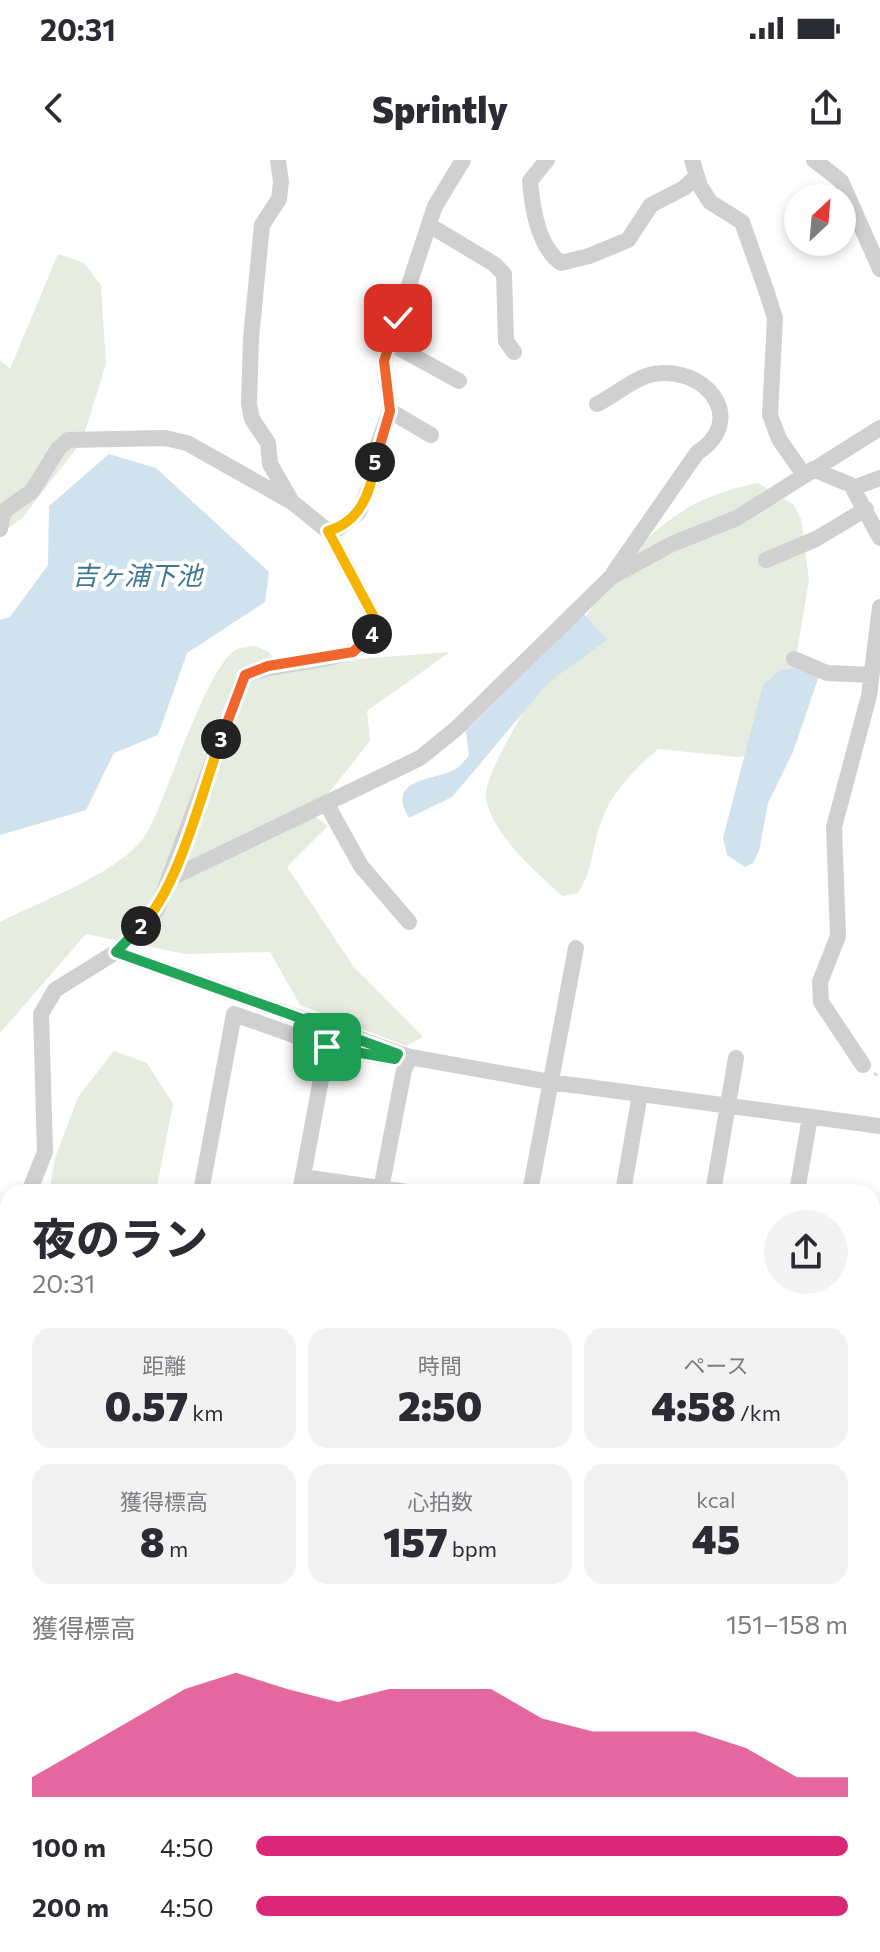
<!DOCTYPE html>
<html lang="ja">
<head>
<meta charset="utf-8">
<style>
	:root { --surface:#fff; --page:#f2f2f3; --text:#2b2b33; --muted:#7c7c81; --accent:#db2777 }
	body { margin:0; font-family:Commissioner,"Noto Sans JP",sans-serif; background:var(--page); color:var(--text); height:100vh; display:flex; flex-direction:column; font-size:30px; white-space:nowrap }
	* { box-sizing:border-box; margin:0 }
	p { font-size:26px; color:var(--muted) }
	.icon { flex:none; width:44px; height:44px; fill:none; stroke:currentColor; stroke-width:2; stroke-linecap:round; stroke-linejoin:round }
	.map { position:relative; flex:1; overflow:hidden }
	.sheet { position:absolute; left:0px; top:1024px; width:880px; height:768px; display:flex; flex-direction:column; background:var(--surface); border-radius:24px 24px 0 0; box-shadow:0 4px 12px #0003 }
	.sheet>* { flex:none }
	.needle { width:52px; rotate:26deg }
	.buttons { position:absolute; left:784px; top:24px; display:grid; gap:16px }
	.buttons a { display:grid; place-items:center; width:72px; height:72px; border-radius:50%; background:var(--surface); box-shadow:0 4px 12px #0003; font-size:40px }
	.pin { position:absolute; display:grid; place-items:center; width:68px; height:68px; color:#fff; margin:-34px; border-radius:16px; box-shadow:0 4px 12px #0006 }
	.km { position:absolute; width:40px; height:40px; margin:-20px; border-radius:50%; background:#222; color:#fff; font-size:22px; line-height:40px; text-align:center }
	.round { display:grid; place-items:center; flex:none; width:84px; height:84px; border-radius:42px; background:var(--page) }
	.headline { display:flex; align-items:center; justify-content:space-between; height:136px; padding:0 32px }
	h1 { font-size:44px; font-weight:800; line-height:60px }
	.metrics { display:grid; grid-template-columns:repeat(3,1fr); gap:12px; height:136px; padding:8px 32px }
	.metrics div { display:grid; align-content:center; border-radius:20px; background:var(--page); text-align:center }
	.metrics b { font-size:40px; font-weight:800 }
	.metrics small { font-size:22px; font-weight:400 }
	.metrics p { font-size:22px }
	.chart { height:224px; padding:16px 32px }
	.chart p { display:flex; justify-content:space-between }
	.chart svg { width:100%; height:144px; margin-top:8px; fill:var(--accent); opacity:.7 }
	ul { padding:0 32px; list-style:none; font-size:26px }
	li { display:grid; grid-template-columns:128px 96px 1fr; align-items:center; height:60px }
	li i { height:20px; border-radius:10px; background:var(--accent) }
	.status { display:flex; justify-content:space-between; align-items:center; height:56px; padding:0 40px; background:var(--surface); direction:ltr }
	.status svg { height:22px; fill:currentColor }
	header { display:flex; justify-content:space-between; align-items:center; height:104px; padding:0 32px; background:var(--surface); font-size:36px; font-weight:800 }
	.map>svg:first-child { display:block }
	.green { fill:#e6ecdf }
	.water { fill:#cfe2ee }
	.lines { fill:none; stroke-linecap:round; stroke-linejoin:round }
	.path { stroke:#cdcdcd; stroke-width:2; stroke-dasharray:4 4; stroke-linecap:butt }
	.service { stroke:#d0d0d0; stroke-width:8 }
	.minor { stroke:#d0d0d0; stroke-width:16 }
	.tertiary { stroke:#d0d0d0; stroke-width:20 }
	.split-1-casing { stroke:#fff; stroke-width:16 }
	.split-2-casing { stroke:#fff; stroke-width:16 }
	.split-3-casing { stroke:#fff; stroke-width:16 }
	.split-4-casing { stroke:#fff; stroke-width:16 }
	.split-5-casing { stroke:#fff; stroke-width:16 }
	.split-6-casing { stroke:#fff; stroke-width:16 }
	.split-1 { stroke:#22a559; stroke-width:10 }
	.split-2 { stroke:#22a559; stroke-width:10 }
	.split-3 { stroke:#f5b400; stroke-width:10 }
	.split-4 { stroke:#f0652b; stroke-width:10 }
	.split-5 { stroke:#f5b400; stroke-width:10 }
	.split-6 { stroke:#f0652b; stroke-width:10 }
	.labels { text-anchor:middle; stroke-width:8; stroke-linejoin:round; paint-order:stroke }
	.water-label { font-size:26px; font-style:italic; fill:#3f7597; stroke:#fff }
</style>
</head>
<body>
<div class="status"><b>20:31</b><svg viewBox="0 0 49 12"><path d="M0 12V9h3v3zM5 12V6h3v6zM10 12V3h3v9zM15 12V0h3v12zM26 1h20v11H26zM47 4h2v5h-2z"/></svg></div>
<header><svg class="icon" aria-label="back" viewBox="0 0 24 24"><path d="M15 5l-7 7 7 7"/></svg>Sprintly<svg class="icon" aria-label="share" viewBox="0 0 24 24"><path d="M12 15V3M7 8l5-5 5 5M5 13v7h14v-7"/></svg></header>
<div class="map">
<svg width="880" height="1792" viewBox="0 0 880 1792">
	<rect width="100%" height="100%" fill="#fff"/>
	<!-- green -->
	<path class="green" d="M58,94L84,103L101,125L106,204L82,281L23,357L0,375V200L10,209Z
		M758,323L794,345L801,359L809,420L792,522L762,593L738,597L658,589C636,608 610,634 601,662C592,687 593,710 578,733L562,736C537,713 489,672 486,636C484,597 618,403 651,375C685,345 714,332 758,323Z
		M255,486L269,492L278,505L450,492L367,551L370,581L312,654L328,666L287,707L353,806L423,877L406,886L300,845L270,792L185,794L86,774L0,873V762C42,740 126,712 149,669C168,634 207,504 237,489C242,487 250,487 255,486Z
		M114,891L147,903L173,944L156,1032H49L55,998L78,937Z"/>
	<!-- water -->
	<path class="water" d="M109,294L156,308L269,412L265,442L187,493L158,575L114,593L86,650L0,675V460L10,457L48,405L49,346Z
		M584,454L607,480L549,522L452,637L409,658C385,618 433,621 456,609C461,606 465,600 469,595L466,571Z
		M800,508L819,516L793,592L768,643L759,691L753,703L745,707L727,695L723,678L763,525L780,510Z"/>
	<g class="lines">
		<!-- path -->
		<path class="path" d="M874,913L880,918"/>
		<!-- service -->
		<path class="service" d="M0,1586L8,1539"/>
		<!-- minor -->
		<path class="minor" d="M278,0L281,22L279,39L262,65L251,179L249,244L252,259L268,283L270,304L292,342
			M547,0L530,21C532,46 538,87 561,103L589,96L628,80L651,45L684,28L697,16
			M692,0L700,26L710,42L742,62L766,130L775,158L770,255L779,279L804,315
			M814,0L841,21L880,109
			M429,65L494,104L504,114L506,181L514,192
			M390,183L459,221
			M597,244C620,233 637,213 664,213C710,212 746,261 697,293L614,412
			M390,251L431,275
			M813,309L851,325L880,378
			M853,328L880,318
			M0,369L4,351L32,331L58,289L68,280L165,278L187,283L292,342L328,371L375,459C373,472 364,488 350,492C316,504 279,502 245,515L157,750L116,792L55,830L41,854L45,992L29,1032
			M328,371L339,368L359,352L373,318L378,284L390,251L384,201L435,46L463,0
			M766,400L816,379L866,349
			M794,499L827,513L871,515
			M326,643L361,706L409,762
			M171,718L420,598L457,568L611,417L672,384L737,358L880,268
			M116,792L410,897L550,922L880,966
			M863,905L821,842L820,822L838,776L834,667L869,536L880,447
			M303,1017L407,1032
			M381,1029L404,910L410,897
			M201,1032L234,854L327,887L387,898
			M300,1032L327,887
			M530,1032L576,788
			M623,1032L640,934
			M713,1032L736,898
			M797,1032L810,957
			M8,1081L4,1091L8,1120
			M872,1113L880,1066
			M0,1265L8,1228
			M872,1280L880,1281
			M0,1286L8,1288
			M872,1472L880,1473
			M872,1505L880,1506
			M0,1656H8
			M670,1784L720,1792
			M721,1784L720,1790L743,1792
			M40,1792L41,1784
			M92,1792L102,1784
			M164,1792L165,1784
			M208,1792L209,1784
			M274,1792L275,1784
			M322,1792L331,1784
			M582,1792L584,1784"/>
		<!-- tertiary -->
		<path class="tertiary" d="M0,1434L8,1431
			M872,1489L880,1490
			M394,1792L396,1784"/>
	</g>
	<g class="lines">
		<defs>
			<path id="split-1" d="M275,849L398,894L395,899L327,887"/>
			<path id="split-2" d="M141,766L116,792L275,849"/>
			<path id="split-3" d="M141,766C179,728 202,631 221,579"/>
			<path id="split-4" d="M221,579L245,515L268,506L353,492L372,474"/>
			<path id="split-5" d="M372,474L375,459L328,371C360,362 371,333 375,302"/>
			<path id="split-6" d="M375,302L390,251L384,201L398,158"/>
		</defs>
		<!-- split-1 casing -->
		<use href="#split-1" class="split-1-casing"/>
		<!-- split-2 casing -->
		<use href="#split-2" class="split-2-casing"/>
		<!-- split-3 casing -->
		<use href="#split-3" class="split-3-casing"/>
		<!-- split-4 casing -->
		<use href="#split-4" class="split-4-casing"/>
		<!-- split-5 casing -->
		<use href="#split-5" class="split-5-casing"/>
		<!-- split-6 casing -->
		<use href="#split-6" class="split-6-casing"/>
		<!-- split-1 -->
		<use href="#split-1" class="split-1"/>
		<!-- split-2 -->
		<use href="#split-2" class="split-2"/>
		<!-- split-3 -->
		<use href="#split-3" class="split-3"/>
		<!-- split-4 -->
		<use href="#split-4" class="split-4"/>
		<!-- split-5 -->
		<use href="#split-5" class="split-5"/>
		<!-- split-6 -->
		<use href="#split-6" class="split-6"/>
	</g>
	<g class="labels">
		<!-- water labels -->
		<g class="water-label">
			<text x="137" y="425">吉ヶ浦下池</text>
		</g>
	</g>
</svg>
<div class="buttons">
<a><svg class="needle" viewBox="-14 -14 28 28"><path d="M0-13l5 13h-10z" fill="#e53935"/><path d="M0 13l5-13h-10z" fill="#7c7c81"/></svg></a>
</div>
<div class="pin" style="left:327px;top:887px;background:#1e9e55"><svg class="icon" aria-label="arrive" viewBox="0 0 24 24"><path d="M6 21V4h12l-3 4 3 4H6"/></svg></div>
<div class="pin" style="left:398px;top:158px;background:#d93025"><svg class="icon" aria-label="check" viewBox="0 0 24 24"><path d="M5 12l5 5 9-10"/></svg></div>
<b class="km" style="left:141px;top:766px">2</b>
<b class="km" style="left:221px;top:579px">3</b>
<b class="km" style="left:372px;top:474px">4</b>
<b class="km" style="left:375px;top:302px">5</b>
<section class="sheet">
<div class="headline"><div><h1>夜のラン</h1><p>20:31</p></div><a class="round"><svg class="icon" aria-label="share" viewBox="0 0 24 24"><path d="M12 15V3M7 8l5-5 5 5M5 13v7h14v-7"/></svg></a></div>
<div class="metrics">
<div><p>距離</p><b>0.57<small> km</small></b></div>
<div><p>時間</p><b>2:50</b></div>
<div><p>ペース</p><b>4:58<small> /km</small></b></div>
</div>
<div class="metrics">
<div><p>獲得標高</p><b>8<small> m</small></b></div>
<div><p>心拍数</p><b>157<small> bpm</small></b></div>
<div><p>kcal</p><b>45</b></div>
</div>
<div class="chart"><p><span>獲得標高</span>151–158 m</p>
<svg viewBox="0 0 160 44" preserveAspectRatio="none"><path d="M0 44V38L10 29L20 20L30 11L40 6L50 11L60 15L70 11L80 11L90 11L100 20L110 24L120 24L130 24L140 29L150 38L160 38V44z"/></svg>
</div>
<ul>
<li><b>100 m</b>4:50<i style="width:100%"></i></li>
<li><b>200 m</b>4:50<i style="width:100%"></i></li>
</ul>
</section>
</div>
</body>
</html>
